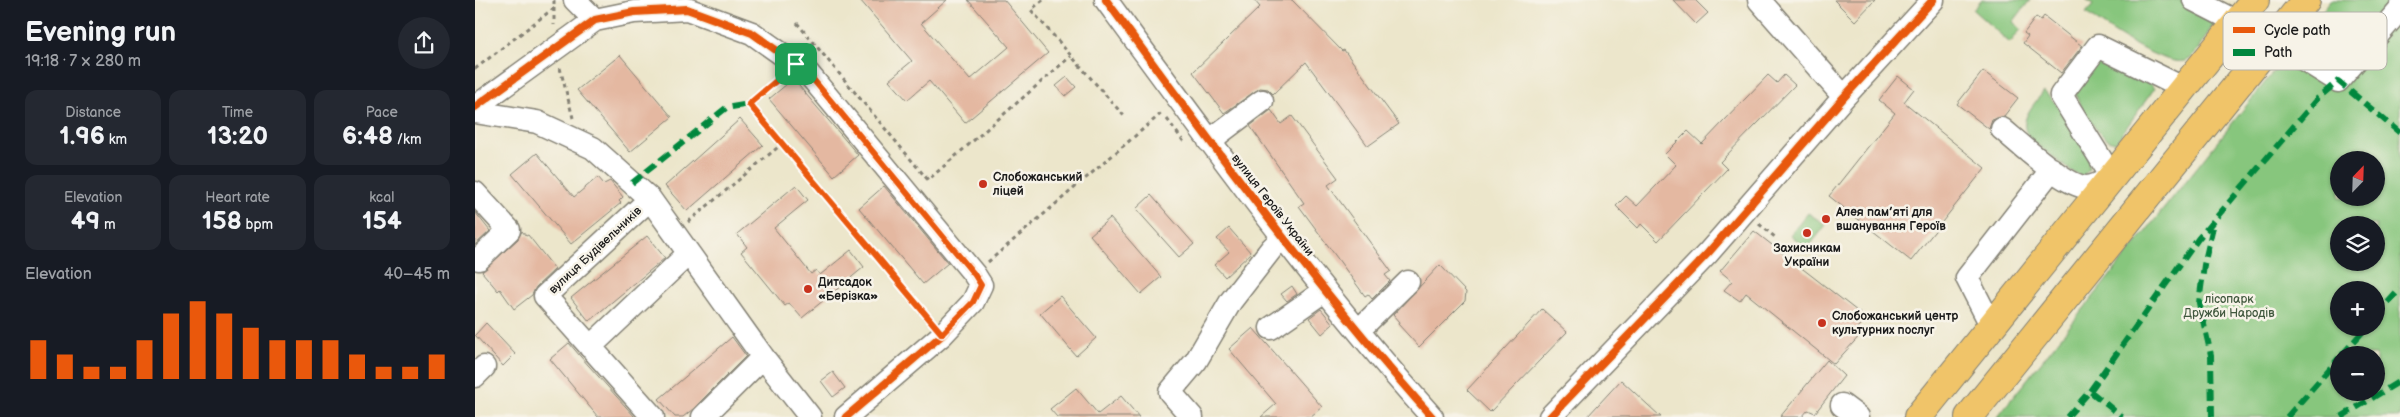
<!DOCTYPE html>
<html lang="en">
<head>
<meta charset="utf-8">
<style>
	:root { --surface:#171b24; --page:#242831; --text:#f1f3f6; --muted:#9ea1a6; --accent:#ea580c }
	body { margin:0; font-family:"Balsamiq Sans",sans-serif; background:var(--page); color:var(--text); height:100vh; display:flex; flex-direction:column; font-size:19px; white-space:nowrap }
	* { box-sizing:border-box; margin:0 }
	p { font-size:16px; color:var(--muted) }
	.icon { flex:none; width:28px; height:28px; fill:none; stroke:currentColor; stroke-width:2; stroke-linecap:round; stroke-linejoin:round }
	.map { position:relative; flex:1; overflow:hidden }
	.drawer { display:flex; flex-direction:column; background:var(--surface); width:475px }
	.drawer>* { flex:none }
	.needle { width:32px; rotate:23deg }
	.controls { position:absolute; left:1855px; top:151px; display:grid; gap:10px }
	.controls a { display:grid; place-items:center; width:55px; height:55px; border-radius:50%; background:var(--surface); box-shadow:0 1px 4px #0004; font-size:25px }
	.pin { position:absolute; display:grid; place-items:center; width:42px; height:42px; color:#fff; margin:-21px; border-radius:10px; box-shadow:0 2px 8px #0006 }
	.round { display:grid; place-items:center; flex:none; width:52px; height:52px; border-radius:26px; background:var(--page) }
	.overview { display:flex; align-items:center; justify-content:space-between; height:85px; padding:0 25px }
	h1 { font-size:28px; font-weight:700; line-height:38px }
	.figures { display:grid; grid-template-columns:repeat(3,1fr); gap:8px; height:85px; padding:5px 25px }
	.figures div { display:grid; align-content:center; border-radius:12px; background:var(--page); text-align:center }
	.figures b { font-size:25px; font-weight:700 }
	.figures small { font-size:14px; font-weight:400 }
	.figures p { font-size:14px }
	.chart { height:140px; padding:10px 25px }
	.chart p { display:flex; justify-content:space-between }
	.chart svg { width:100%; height:90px; margin-top:5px; stroke:var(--accent); stroke-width:6 }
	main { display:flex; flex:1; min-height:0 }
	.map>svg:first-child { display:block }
	.green { fill:#87c67d; stroke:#52714c; fill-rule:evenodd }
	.building { fill:#e4b8a1 }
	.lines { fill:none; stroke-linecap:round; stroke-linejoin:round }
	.minor-casing { stroke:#848174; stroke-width:25 }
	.major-casing { stroke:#848174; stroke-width:30 }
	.path { stroke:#848174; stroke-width:3; stroke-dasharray:4 4; stroke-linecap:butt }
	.minor { stroke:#fff; stroke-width:22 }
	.major { stroke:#f0c469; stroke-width:28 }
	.quiet { stroke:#00873e; stroke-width:6; stroke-dasharray:12 6; stroke-linecap:butt }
	.cycleway-casing { stroke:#f7f3e8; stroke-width:11 }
	.cycleway { stroke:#e8590c; stroke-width:8 }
	.route-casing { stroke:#fff; stroke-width:10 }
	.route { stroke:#ea580c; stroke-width:6 }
	.poi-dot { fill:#c8321e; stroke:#f7f3e8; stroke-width:2 }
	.labels { text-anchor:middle; stroke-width:5; stroke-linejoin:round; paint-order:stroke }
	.poi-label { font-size:12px; font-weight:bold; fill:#1c1c1c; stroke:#f7f3e8; text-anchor:start }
	.street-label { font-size:12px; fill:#1c1c1c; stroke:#f7f3e8 }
	.park-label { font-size:12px; fill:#41583e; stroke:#f7f3e8 }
	.key { fill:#f7f3e8; stroke:#b5b2ab; stroke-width:1 }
	.key-label { font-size:14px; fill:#1c1c1c }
</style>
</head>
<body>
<main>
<section class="drawer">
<div class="overview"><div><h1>Evening run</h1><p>19:18 · 7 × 280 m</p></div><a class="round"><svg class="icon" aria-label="share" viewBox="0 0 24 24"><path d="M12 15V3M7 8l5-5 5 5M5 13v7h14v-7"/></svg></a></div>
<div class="figures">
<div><p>Distance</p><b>1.96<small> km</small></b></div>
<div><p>Time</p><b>13:20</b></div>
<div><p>Pace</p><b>6:48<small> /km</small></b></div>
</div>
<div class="figures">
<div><p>Elevation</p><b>49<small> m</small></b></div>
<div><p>Heart rate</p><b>158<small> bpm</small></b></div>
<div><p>kcal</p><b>154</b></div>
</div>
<div class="chart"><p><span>Elevation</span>40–45 m</p>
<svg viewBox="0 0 160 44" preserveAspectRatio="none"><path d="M5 44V25M15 44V32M25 44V38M35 44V38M45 44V25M55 44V12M65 44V6M75 44V12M85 44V19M95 44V25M105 44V25M115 44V25M125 44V32M135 44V38M145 44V38M155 44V32"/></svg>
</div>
</section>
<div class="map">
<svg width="1925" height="417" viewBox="0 0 1925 417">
	<rect width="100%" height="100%" fill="#f7f3e8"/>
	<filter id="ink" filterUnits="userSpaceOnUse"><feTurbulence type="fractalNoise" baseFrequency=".02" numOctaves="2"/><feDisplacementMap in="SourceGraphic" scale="10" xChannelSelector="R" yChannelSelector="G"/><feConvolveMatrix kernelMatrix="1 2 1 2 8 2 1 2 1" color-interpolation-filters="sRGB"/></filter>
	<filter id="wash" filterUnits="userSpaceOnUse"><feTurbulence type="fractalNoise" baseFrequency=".0096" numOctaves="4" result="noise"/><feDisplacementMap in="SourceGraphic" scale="20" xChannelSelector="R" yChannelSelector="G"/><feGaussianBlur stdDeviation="1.12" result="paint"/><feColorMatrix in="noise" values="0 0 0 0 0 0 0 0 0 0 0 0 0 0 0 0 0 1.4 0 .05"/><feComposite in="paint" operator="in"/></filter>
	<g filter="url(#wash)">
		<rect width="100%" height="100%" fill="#ece6cb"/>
		<!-- green -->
		<path class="green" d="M1507,0H1555L1538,22L1546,29L1535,43L1498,10Z
			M1611,0H1709L1739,17V24C1732,34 1724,51 1714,59C1696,73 1627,25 1611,13L1618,5Z
			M1856,0H1925V417H1522ZM1864,160H1901V198H1864ZM1864,225H1901V262H1864ZM1864,290H1901V328H1864ZM1864,355H1901V392H1864Z
			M1623,59L1673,79L1679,89L1641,142C1625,142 1604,106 1600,92Z
			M1569,91C1586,108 1615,144 1614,169L1608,176L1596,171L1555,139C1541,121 1558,106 1569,91Z
			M1333,213L1351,225L1332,249L1315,235Z"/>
		<g id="blocks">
			<!-- building -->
			<path class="building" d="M385,0H472L446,23L495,80L534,47L493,0H529L573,53L490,123L454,81L432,100L414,80L437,61Z
				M779,0H817L867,51L869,50L924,124L893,146L831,62L798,94L793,89L785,88L749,113L718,72L785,7Z
				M1198,0H1220L1233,13L1221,24Z
				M1359,0H1400L1380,21Z
				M1569,16L1607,46L1586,73L1548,43L1553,36L1549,33L1561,17L1566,20Z
				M145,55L197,117L155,152L102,90Z
				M1508,71L1543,98L1529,116L1517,120L1514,129L1482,104Z
				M1293,75L1302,83L1309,75L1320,85L1245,162L1252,169L1183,241L1166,224L1163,228L1141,206L1151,196L1162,206L1201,165L1190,154L1213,131L1227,144Z
				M1423,76L1439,89L1429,102L1510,168L1436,261L1354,196L1420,113L1404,100Z
				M592,77L601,87L590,96L581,86Z
				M318,79L383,155L359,176L294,99Z
				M796,110L806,124L817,116L863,178L853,185L916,271L910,275L915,281L897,299L893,294L890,296L824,206L829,203L775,126Z
				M265,119L288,145L212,211L190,186Z
				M62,153L99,197L123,177L129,184L135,181L148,197L144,201L146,203L96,244L37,174Z
				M321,185L333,200L299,228L336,274L341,270L345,275L376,250L389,267L327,318L314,303L310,306L266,252L272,247L262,234Z
				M409,186L473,263L448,284L384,208Z
				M676,195L719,244L704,257L661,209Z
				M0,212L15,231L0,245Z
				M635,218L686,277L666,294L615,235Z
				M754,228L776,253L750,277L739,265L754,252L742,239Z
				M47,231L51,236L53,235L80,269L61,287L57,295L39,309L25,289L23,291L7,272L43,239Z
				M1279,231L1391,318L1382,328L1388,332L1359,364L1271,293L1265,301L1249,290L1257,281L1245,271Z
				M172,236L190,258L114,321L96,298Z
				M965,265L991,292L990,301L944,347L923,324L924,322L918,315Z
				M817,286L822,294L812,301L806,294Z
				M585,296L621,338L601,356L565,313Z
				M846,309L858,324L847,334L834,318Z
				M1067,309L1092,332L1015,412L992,390Z
				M11,323L40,354L28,366L0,335Z
				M778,328L847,407L835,417H786L801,404L754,349Z
				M257,337L271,356L218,409L208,417H200L184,399Z
				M94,343L105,356L160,417H123L75,359Z
				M1352,360L1369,376L1340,413L1333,410L1327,417H1305Z
				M358,372L370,388L358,397L346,381Z
				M1146,380L1186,417H1112Z
				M601,388L623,414L646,396L664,417H582L575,409Z"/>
		</g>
	</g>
	<g filter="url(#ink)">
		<use href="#blocks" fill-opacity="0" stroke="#848174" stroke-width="1"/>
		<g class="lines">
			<defs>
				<path id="minor" d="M100,0L120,20
					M631,0C735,142 839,285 957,417
					M1284,0L1369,97
					M1719,0L1762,22
					M1798,40L1863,81L1925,9
					M0,107L120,20L159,12L212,9L277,33L332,72L499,274L506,285L498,302L467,335L371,417
					M0,112L62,122L118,148L175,199L288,357L335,417
					M1527,129C1544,143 1592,188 1612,187C1622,186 1629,181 1637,177L1586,95L1623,46L1708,88
					M734,141L787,101
					M0,193L34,230L4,259
					M175,199L70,296L178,417
					M1516,325L1492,278L1577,169
					M796,328L842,296L849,289
					M884,330L933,282
					M115,347L213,254
					M0,376L9,367
					M1367,405L1383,417
					M228,417L288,357
					M717,417L695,392L721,361L756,301L797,248L809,236
					M1075,417L1233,253L1369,97L1458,0"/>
				<path id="major" d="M1443,417L1780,0
					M1494,417L1831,0"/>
			</defs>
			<!-- minor casing -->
			<use href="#minor" class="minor-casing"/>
			<!-- major casing -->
			<use href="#major" class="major-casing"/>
			<!-- path -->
			<path class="path" d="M79,0V25
				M568,0L556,10L649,116
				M322,23L453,180L596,56
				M85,68L98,118
				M0,69L79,8
				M306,76L274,104L455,321
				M692,119L709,142
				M213,222L308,143
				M1284,224L1301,238
				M513,262L688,112"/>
			<!-- minor -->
			<use href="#minor" class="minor"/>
			<!-- major -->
			<use href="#major" class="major"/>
			<!-- quiet -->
			<path class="quiet" d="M157,183L251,108L274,104
				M1901,316L1925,289
				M1867,355L1891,328
				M1615,391L1723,239L1842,99L1863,81L1925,133
				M1592,417L1615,391L1647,417
				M1737,417L1736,355L1724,303L1729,265L1739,222
				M1812,417L1864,358
				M1866,417L1925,381"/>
			<defs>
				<path id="cycleway" d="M631,0C735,142 839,285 957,417
					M0,107L120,20L159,12L212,9L277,33L332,72L499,274L506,285L498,302L467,335L371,417
					M1075,417L1233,253L1369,97L1458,0"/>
			</defs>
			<!-- cycleway casing -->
			<use href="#cycleway" class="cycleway-casing"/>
			<!-- cycleway -->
			<use href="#cycleway" class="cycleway"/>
		</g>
	</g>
	<g class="lines" filter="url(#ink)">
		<defs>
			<path id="route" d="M321,64L332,72L499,274L506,285L498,302L467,334L274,104Z"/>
		</defs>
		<!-- route casing -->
		<use href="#route" class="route-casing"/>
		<!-- route -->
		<use href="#route" class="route"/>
	</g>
	<!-- markers -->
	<g class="poi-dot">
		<circle cx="508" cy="184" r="5"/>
		<circle cx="1351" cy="219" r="5"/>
		<circle cx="1332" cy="233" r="5"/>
		<circle cx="333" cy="289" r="5"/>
		<circle cx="1347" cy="323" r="5"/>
	</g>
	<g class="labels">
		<!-- poi labels -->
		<g class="poi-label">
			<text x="518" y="181">Слобожанський<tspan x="518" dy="14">ліцей</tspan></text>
			<text x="1361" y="216">Алея пам’яті для<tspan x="1361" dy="14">вшанування Героїв</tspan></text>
			<text x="1332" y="252" text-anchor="middle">Захисникам<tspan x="1332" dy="14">України</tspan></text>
			<text x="343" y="286">Дитсадок<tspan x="343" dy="14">«Берізка»</tspan></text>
			<text x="1357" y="320">Слобожанський центр<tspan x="1357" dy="14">культурних послуг</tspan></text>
		</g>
		<!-- street labels -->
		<g class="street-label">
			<text transform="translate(798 205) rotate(52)" y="4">вулиця Героїв України</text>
			<text transform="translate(120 250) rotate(-43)" y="4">вулиця Будівельників</text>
		</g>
		<!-- park labels -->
		<g class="park-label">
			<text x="1754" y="303">лісопарк<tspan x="1754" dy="14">Дружби Народів</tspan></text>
		</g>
	</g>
	<!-- legend -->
	<rect x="1748" y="12" width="164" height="58" rx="8" class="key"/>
	<rect x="1758" y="27" width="22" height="6" fill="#e8590c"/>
	<rect x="1758" y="49" width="22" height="7" fill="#00873e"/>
	<g class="key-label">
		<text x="1789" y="35">Cycle path</text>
		<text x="1789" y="57">Path</text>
	</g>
</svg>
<div class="controls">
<a><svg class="needle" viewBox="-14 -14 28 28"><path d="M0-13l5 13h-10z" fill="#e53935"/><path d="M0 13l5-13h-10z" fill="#9ea1a6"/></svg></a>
<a><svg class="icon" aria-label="layers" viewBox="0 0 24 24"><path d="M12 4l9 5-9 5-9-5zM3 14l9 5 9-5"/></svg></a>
<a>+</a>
<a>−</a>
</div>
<div class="pin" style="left:321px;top:64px;background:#1e9e55"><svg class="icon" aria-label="arrive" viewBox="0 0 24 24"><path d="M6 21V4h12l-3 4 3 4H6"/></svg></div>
</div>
</main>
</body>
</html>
